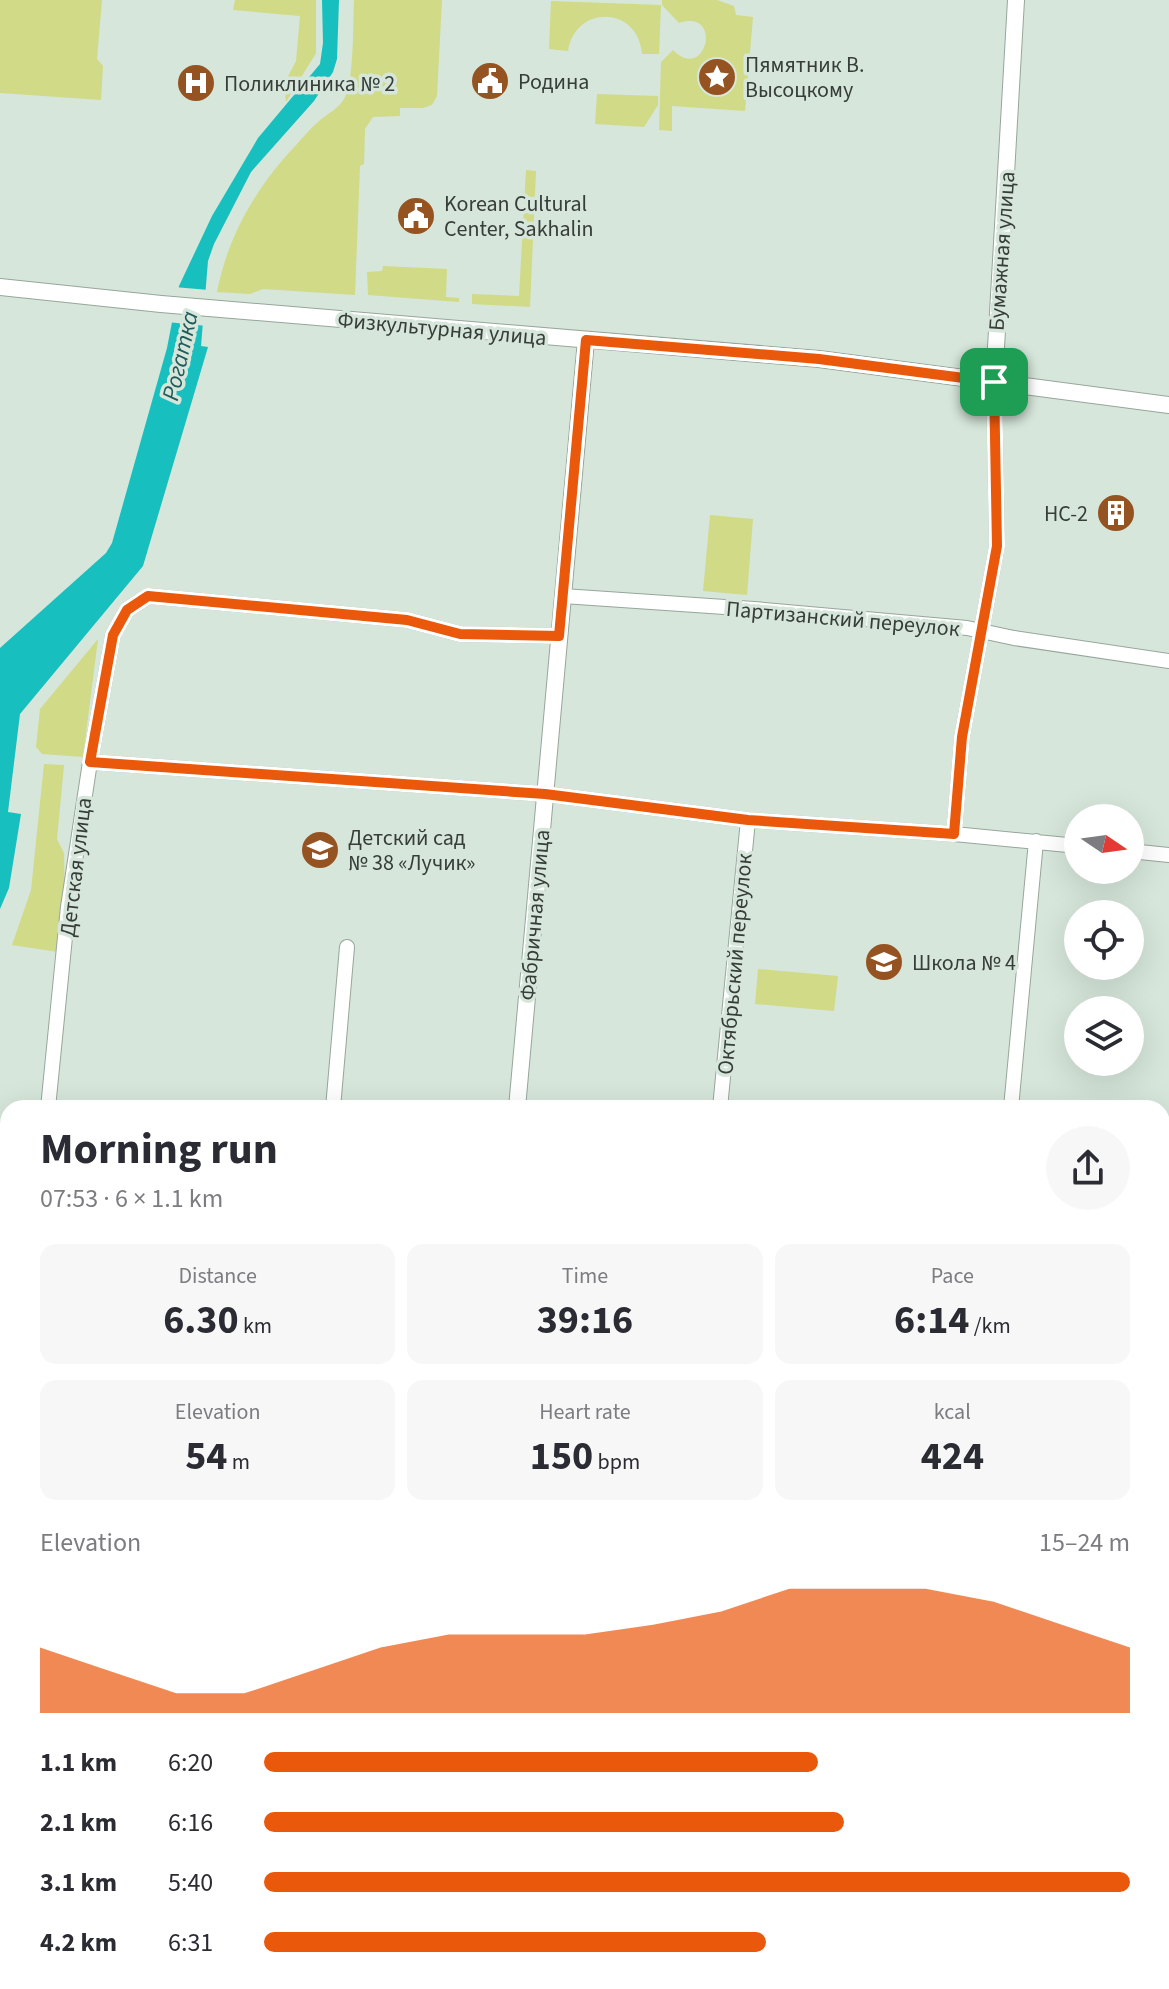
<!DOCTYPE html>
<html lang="en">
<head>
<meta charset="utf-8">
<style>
	:root { --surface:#fff; --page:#f7f7f7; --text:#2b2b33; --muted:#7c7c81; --accent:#ea580c }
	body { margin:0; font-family:"Source Sans 3",sans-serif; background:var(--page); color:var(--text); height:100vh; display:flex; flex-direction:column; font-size:30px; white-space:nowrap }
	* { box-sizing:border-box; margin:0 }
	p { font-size:26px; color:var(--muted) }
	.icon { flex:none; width:44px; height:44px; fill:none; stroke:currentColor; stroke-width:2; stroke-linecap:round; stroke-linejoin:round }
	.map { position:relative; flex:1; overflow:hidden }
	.side { position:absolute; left:0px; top:1100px; width:1170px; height:890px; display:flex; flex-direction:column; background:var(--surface); border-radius:24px 24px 0 0; box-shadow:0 8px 32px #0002 }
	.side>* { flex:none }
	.needle { width:52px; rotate:103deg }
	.controls { position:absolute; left:1064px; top:804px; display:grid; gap:16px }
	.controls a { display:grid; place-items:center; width:80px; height:80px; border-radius:50%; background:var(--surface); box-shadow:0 8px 32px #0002; font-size:40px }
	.pin { position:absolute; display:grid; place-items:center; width:68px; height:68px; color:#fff; margin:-34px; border-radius:16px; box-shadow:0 4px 12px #0006 }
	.round { display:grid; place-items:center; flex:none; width:84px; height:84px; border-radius:42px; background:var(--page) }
	.headline { display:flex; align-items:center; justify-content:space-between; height:136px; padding:0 40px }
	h1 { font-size:44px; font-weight:700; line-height:60px }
	.metrics { display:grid; grid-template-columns:repeat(3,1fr); gap:12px; height:136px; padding:8px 40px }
	.metrics div { display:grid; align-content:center; border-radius:16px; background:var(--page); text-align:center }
	.metrics b { font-size:40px; font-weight:700 }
	.metrics small { font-size:22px; font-weight:400 }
	.metrics p { font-size:22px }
	.chart { height:224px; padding:16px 40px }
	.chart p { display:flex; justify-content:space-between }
	.chart svg { width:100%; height:144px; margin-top:8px; fill:var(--accent); opacity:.7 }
	ul { padding:0 40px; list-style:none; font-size:26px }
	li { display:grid; grid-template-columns:128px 96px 1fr; align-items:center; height:60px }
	li i { height:20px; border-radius:10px; background:var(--accent) }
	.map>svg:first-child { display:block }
	.green { fill:#d1da86 }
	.water { fill:#17bfbe }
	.pier { fill:#d6e6da }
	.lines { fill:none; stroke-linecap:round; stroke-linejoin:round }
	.minor-casing { stroke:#97a69b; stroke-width:16 }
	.tertiary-casing { stroke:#97a69b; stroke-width:18 }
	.minor { stroke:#fff; stroke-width:14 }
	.tertiary { stroke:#fff; stroke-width:16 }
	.route-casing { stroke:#fff; stroke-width:16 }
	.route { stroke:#ea580c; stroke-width:10 }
	.labels { text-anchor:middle; stroke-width:7; stroke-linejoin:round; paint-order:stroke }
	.poi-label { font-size:22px; fill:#373d39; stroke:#d6e6da; text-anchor:start }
	.street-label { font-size:22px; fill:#373d39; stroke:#d6e6da }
	.water-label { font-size:24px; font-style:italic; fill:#205b5b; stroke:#d6e6da }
</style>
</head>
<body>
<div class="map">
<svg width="1169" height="1989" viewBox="0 0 1169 1989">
	<rect width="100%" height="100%" fill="#d6e6da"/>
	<!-- green -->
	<path class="green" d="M0,0H102L97,59L103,66L101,100L0,93Z
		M235,0H316V53L286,102L284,84L296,61L300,16L233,10Z
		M354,0H442L437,96L432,105L423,108H400V116L373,117L365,129L364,164L360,166L355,295L263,289L250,294L217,292C228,235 257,186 297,144C304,136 311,128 318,122C328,113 339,109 345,97C354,79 353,23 354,0Z
		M662,0H717L734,6L736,15L753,17L745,111L672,106V131L659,130L661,62L673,50C706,84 724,8 679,23L662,5Z
		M551,1L661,5L659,54H642C638,5 575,5 568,51L549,49Z
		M597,94L658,96V105L644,127L595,124Z
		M526,170L536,171L530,307L472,304V294L519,296Z
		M383,266L447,269L446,297L459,298V302L368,295L367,272L382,271Z
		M710,515L753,519L747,595L703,591Z
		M98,639L83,757L42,754L36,747L40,709Z
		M44,764L64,765L57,839L64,853L65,903L58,952L12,945L31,890Z
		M758,969L838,976L834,1011L755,1004Z
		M0,1227L8,1230V1456L0,1541Z
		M665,1982H873L878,1989H665Z"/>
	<!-- water -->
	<path class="water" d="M322,0H339L337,59L333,72L314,101L251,172L214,244L208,261L201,346L208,347L143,566L20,714L8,812L21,814L9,888L0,909V648L106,553L112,543L167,348L179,286L212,216L258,138L320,64L323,43Z"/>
	<!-- pier -->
	<path class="pier" d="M174,287L209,290L207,326L167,322Z"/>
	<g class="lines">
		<defs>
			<path id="minor" d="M563,596L754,609L967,628L1014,638L1169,661
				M90,762L545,794L748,820L954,834L1078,846
				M954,834L962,737L997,546L994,382
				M1130,851L1169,855
				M48,1108L68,907L90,762L113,635L127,610L148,596L407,620L460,634L559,636
				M333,1108L347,947
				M720,1108L748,820
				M1011,1108L1036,841
				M1162,1664L1169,1597
				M0,1899L8,1900
				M1133,1989L1134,1982"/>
			<path id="tertiary" d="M0,287L161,304L819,359L1169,405
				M994,382L1016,0
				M517,1108L586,340
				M0,1213L8,1214
				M1162,1328L1169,1329
				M0,1708L8,1619"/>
		</defs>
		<!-- minor casing -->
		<use href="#minor" class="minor-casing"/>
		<!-- tertiary casing -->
		<use href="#tertiary" class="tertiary-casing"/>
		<!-- minor -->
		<use href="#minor" class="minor"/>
		<!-- tertiary -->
		<use href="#tertiary" class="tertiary"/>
	</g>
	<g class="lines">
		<defs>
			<path id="route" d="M586,340L819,359L994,382L997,546L962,737L954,834L748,820L545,794L90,762L113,635L127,610L148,596L407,620L460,634L559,636Z"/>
		</defs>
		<!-- route casing -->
		<use href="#route" class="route-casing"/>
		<!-- route -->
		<use href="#route" class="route"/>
	</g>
	<!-- icons -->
	<defs>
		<symbol id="sight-disc" viewBox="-11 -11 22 22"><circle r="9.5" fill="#955322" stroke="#d6e6da"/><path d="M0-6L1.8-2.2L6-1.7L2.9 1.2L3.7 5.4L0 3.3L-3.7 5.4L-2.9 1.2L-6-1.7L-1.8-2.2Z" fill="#fff"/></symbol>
		<symbol id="civic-disc" viewBox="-11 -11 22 22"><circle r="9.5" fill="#955322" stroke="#d6e6da"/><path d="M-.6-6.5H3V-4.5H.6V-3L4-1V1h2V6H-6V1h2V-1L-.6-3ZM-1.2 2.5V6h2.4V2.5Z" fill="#fff"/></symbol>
		<symbol id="hospital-disc" viewBox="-11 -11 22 22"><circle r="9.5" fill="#955322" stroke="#d6e6da"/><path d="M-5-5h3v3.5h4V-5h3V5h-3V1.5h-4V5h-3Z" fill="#fff"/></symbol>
		<symbol id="building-disc" viewBox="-11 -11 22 22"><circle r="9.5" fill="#955322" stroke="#d6e6da"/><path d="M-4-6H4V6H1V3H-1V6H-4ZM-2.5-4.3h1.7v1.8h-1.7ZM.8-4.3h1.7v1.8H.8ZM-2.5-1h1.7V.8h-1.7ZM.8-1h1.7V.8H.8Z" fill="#fff"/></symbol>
		<symbol id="school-disc" viewBox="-11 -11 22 22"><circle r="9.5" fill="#955322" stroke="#d6e6da"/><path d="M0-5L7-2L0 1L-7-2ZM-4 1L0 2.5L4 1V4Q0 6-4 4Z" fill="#fff"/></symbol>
	</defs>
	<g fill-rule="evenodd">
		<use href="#sight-disc" x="695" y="55" width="44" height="44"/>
		<use href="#civic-disc" x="468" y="59" width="44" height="44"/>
		<use href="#hospital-disc" x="174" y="61" width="44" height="44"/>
		<use href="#civic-disc" x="394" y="194" width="44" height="44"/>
		<use href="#building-disc" x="1094" y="491" width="44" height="44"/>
		<use href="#school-disc" x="298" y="828" width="44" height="44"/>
		<use href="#school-disc" x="862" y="940" width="44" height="44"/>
	</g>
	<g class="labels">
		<!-- poi labels -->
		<g class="poi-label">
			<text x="745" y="72">Пямятник В.<tspan x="745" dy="25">Высоцкому</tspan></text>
			<text x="518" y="89">Родина</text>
			<text x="224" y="91">Поликлиника № 2</text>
			<text x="444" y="211">Korean Cultural<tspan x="444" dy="25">Center, Sakhalin</tspan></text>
			<text x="1088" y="521" text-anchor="end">НС-2</text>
			<text x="348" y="845">Детский сад<tspan x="348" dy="25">№ 38 «Лучик»</tspan></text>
			<text x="912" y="970">Школа № 4</text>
		</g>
		<!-- street labels -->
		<g class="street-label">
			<text transform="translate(1001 251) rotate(-86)" y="8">Бумажная улица</text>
			<text transform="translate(442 328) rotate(5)" y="8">Физкультурная улица</text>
			<text transform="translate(843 618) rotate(5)" y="8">Партизанский переулок</text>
			<text transform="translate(75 867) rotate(-83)" y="8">Детская улица</text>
			<text transform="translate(534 915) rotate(-85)" y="8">Фабричная улица</text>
			<text transform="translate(734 964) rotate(-85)" y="8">Октябрьский переулок</text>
		</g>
		<!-- water labels -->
		<g class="water-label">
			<text transform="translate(180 356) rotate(-77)" y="8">Рогатка</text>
		</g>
	</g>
</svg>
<div class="controls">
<a><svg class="needle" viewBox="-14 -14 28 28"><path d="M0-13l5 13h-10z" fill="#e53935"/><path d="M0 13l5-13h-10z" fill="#7c7c81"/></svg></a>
<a><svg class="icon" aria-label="locate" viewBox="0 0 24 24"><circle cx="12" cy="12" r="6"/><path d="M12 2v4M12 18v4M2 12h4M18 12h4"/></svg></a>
<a><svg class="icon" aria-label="layers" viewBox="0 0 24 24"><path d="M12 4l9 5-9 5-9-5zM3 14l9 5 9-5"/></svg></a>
</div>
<div class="pin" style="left:994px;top:382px;background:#1e9e55"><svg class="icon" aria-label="arrive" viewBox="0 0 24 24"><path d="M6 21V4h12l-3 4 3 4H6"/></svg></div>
<section class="side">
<div class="headline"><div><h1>Morning run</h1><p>07:53 · 6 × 1.1 km</p></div><a class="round"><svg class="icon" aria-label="share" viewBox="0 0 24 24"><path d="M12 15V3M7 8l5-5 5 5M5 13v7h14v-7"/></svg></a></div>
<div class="metrics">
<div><p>Distance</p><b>6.30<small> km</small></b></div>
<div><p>Time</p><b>39:16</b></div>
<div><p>Pace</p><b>6:14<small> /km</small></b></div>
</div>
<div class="metrics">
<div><p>Elevation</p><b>54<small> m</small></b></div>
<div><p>Heart rate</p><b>150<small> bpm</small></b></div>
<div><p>kcal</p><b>424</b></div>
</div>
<div class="chart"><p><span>Elevation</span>15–24 m</p>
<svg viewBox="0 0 160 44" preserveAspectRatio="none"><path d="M0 44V24L10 31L20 38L30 38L40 31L50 24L60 20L70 20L80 20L90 17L100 13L110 6L120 6L130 6L140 10L150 17L160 24V44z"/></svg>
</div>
<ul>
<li><b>1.1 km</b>6:20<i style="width:64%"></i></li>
<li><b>2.1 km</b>6:16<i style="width:67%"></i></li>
<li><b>3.1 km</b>5:40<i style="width:100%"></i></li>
<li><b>4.2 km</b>6:31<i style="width:58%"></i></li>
</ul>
</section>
</div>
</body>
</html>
